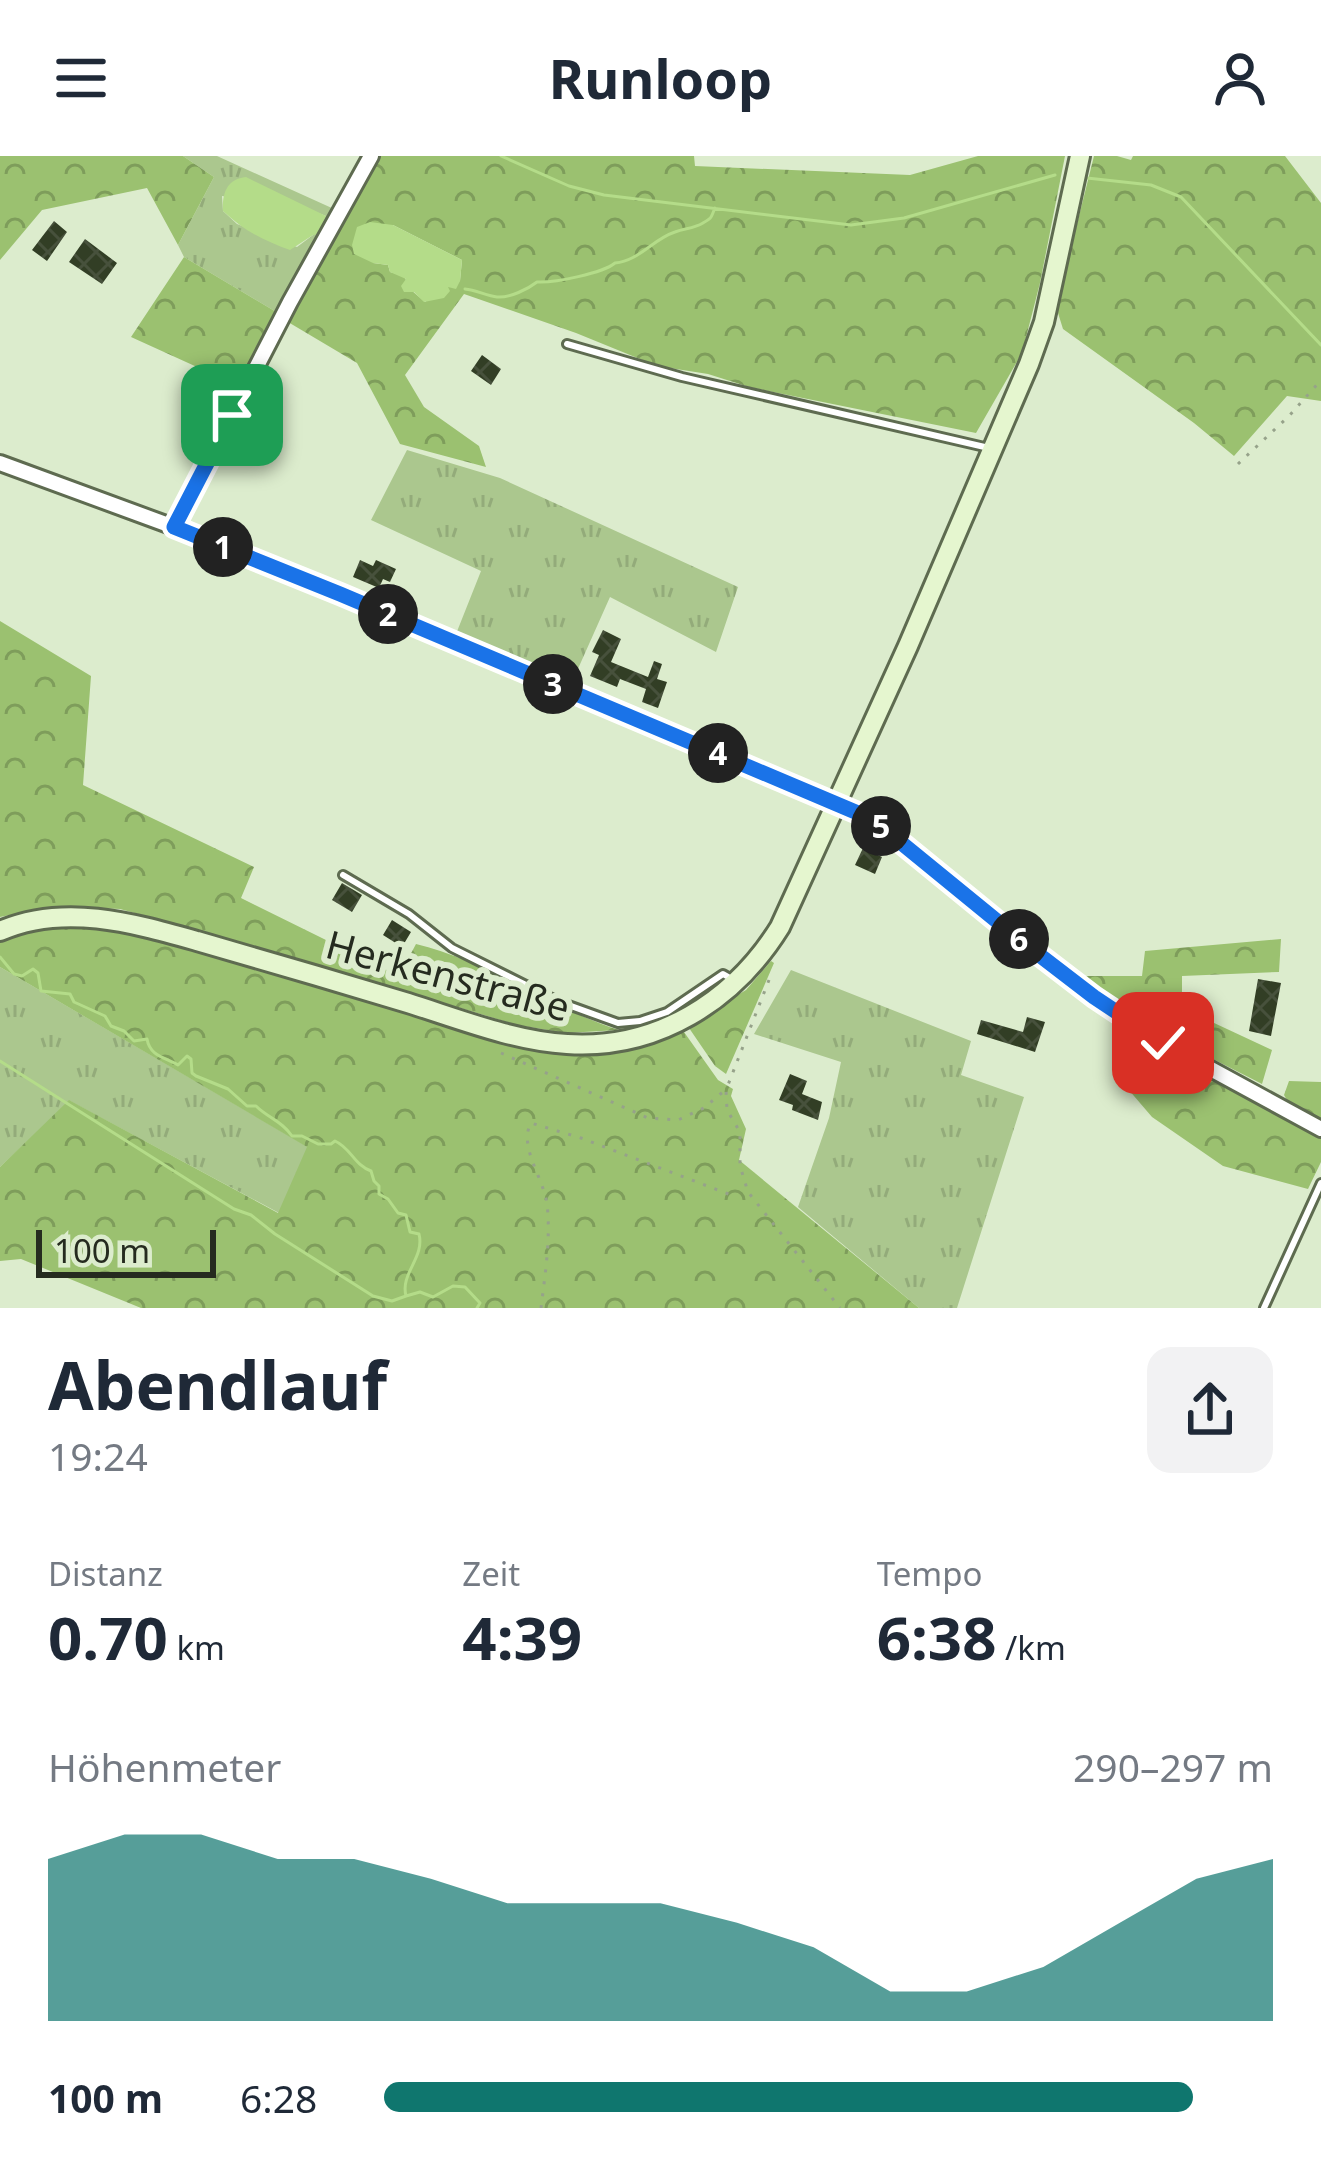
<!DOCTYPE html>
<html lang="de">
<head>
<meta charset="utf-8">
<style>
	:root { --surface:#fff; --page:#f2f2f3; --text:#1f2937; --muted:#747a83; --accent:#0f766e }
	body { margin:0; font-family:"Noto Sans",sans-serif; background:var(--page); color:var(--text); height:100vh; display:flex; flex-direction:column; font-size:45px; white-space:nowrap }
	* { box-sizing:border-box; margin:0 }
	p { font-size:39px; color:var(--muted) }
	.icon { flex:none; width:66px; height:66px; fill:none; stroke:currentColor; stroke-width:2; stroke-linecap:round; stroke-linejoin:round }
	.map { position:relative; height:1152px; overflow:hidden }
	.sheet { display:flex; flex-direction:column; background:var(--surface); flex:1 }
	.sheet>* { flex:none }
	.scale { position:absolute; left:36px; bottom:30px; width:180px; box-sizing:border-box; padding-left:12px; border:6px solid #252b1f; border-top:0; font-size:33px; line-height:42px; white-space:nowrap; color:#252b1f; -webkit-text-stroke:9px #dceccd; paint-order:stroke }
	.pin { position:absolute; display:grid; place-items:center; width:102px; height:102px; color:#fff; margin:-51px; border-radius:24px; box-shadow:0 6px 18px #0006 }
	.km { position:absolute; width:60px; height:60px; margin:-30px; border-radius:50%; background:#222; color:#fff; font-size:33px; line-height:60px; text-align:center }
	.round { display:grid; place-items:center; flex:none; width:126px; height:126px; border-radius:24px; background:var(--page) }
	.head { display:flex; align-items:center; justify-content:space-between; height:204px; padding:0 48px }
	h1 { font-size:66px; font-weight:700; line-height:90px }
	.figures { display:grid; grid-template-columns:repeat(3,1fr); gap:18px; height:204px; padding:12px 48px }
	.figures div { display:grid; align-content:center }
	.figures b { font-size:60px; font-weight:700 }
	.figures small { font-size:33px; font-weight:400 }
	.figures p { font-size:33px }
	.chart { height:336px; padding:24px 48px }
	.chart p { display:flex; justify-content:space-between }
	.chart svg { width:100%; height:216px; margin-top:12px; fill:var(--accent); opacity:.7 }
	ul { padding:0 48px; list-style:none; font-size:39px }
	li { display:grid; grid-template-columns:192px 144px 1fr; align-items:center; height:90px }
	li i { height:30px; border-radius:15px; background:var(--accent) }
	header { display:flex; justify-content:space-between; align-items:center; height:156px; padding:0 48px; background:var(--surface); font-size:54px; font-weight:700 }
	.map>svg:first-child { display:block }
	.grass { fill:url(#grass-tufts); fill-rule:evenodd }
	.forest { fill:url(#forest-crowns); fill-rule:evenodd }
	.water { fill:#b4dc89 }
	.lines { fill:none; stroke-linecap:round; stroke-linejoin:round }
	.stream { stroke:#b4dc89; stroke-width:3 }
	.building { fill:url(#building-cross-hatch) }
	.service-casing { stroke:#5e6b50; stroke-width:12 }
	.minor-casing { stroke:#5e6b50; stroke-width:20 }
	.secondary-casing { stroke:#5e6b50; stroke-width:24 }
	.path { stroke:#96a28a; stroke-width:3; stroke-dasharray:3 9; stroke-linecap:butt }
	.service { stroke:#fff; stroke-width:6 }
	.minor { stroke:#fff; stroke-width:14 }
	.secondary { stroke:#e5f6cf; stroke-width:18 }
	.route-casing { stroke:#fff; stroke-width:24 }
	.route { stroke:#1a73e8; stroke-width:15 }
	.labels { text-anchor:middle; stroke-width:12; stroke-linejoin:round; paint-order:stroke }
	.street-label { font-size:39px; fill:#252b1f; stroke:#dceccd }
</style>
</head>
<body>
<header><svg class="icon" aria-label="menu" viewBox="0 0 24 24"><path d="M4 6h16M4 12h16M4 18h16"/></svg>Runloop<svg class="icon" aria-label="person" viewBox="0 0 24 24"><circle cx="12" cy="8" r="4"/><path d="M4 21q1-7 8-7t8 7"/></svg></header>
<div class="map">
<svg width="1321" height="1152" viewBox="0 0 1321 1152">
	<defs>
		<pattern id="grass-tufts" width="24" height="20" patternUnits="userSpaceOnUse" patternTransform="scale(3)"><rect width="24" height="20" fill="#abc78e"/><path d="M3 7l-1-3M5 7V3M7 7l1-3M15 17l-1-3M17 17v-4M19 17l1-3" fill="none" stroke="#93ab7a"/></pattern>
		<pattern id="forest-crowns" width="20" height="18" patternUnits="userSpaceOnUse" patternTransform="scale(3)"><rect width="20" height="18" fill="#9bc170"/><path d="M2 6a3 3 0 1 1 6 0M12 15a3 3 0 1 1 6 0" fill="none" stroke="#7e9d5b"/></pattern>
		<pattern id="building-cross-hatch" width="8" height="8" patternUnits="userSpaceOnUse" patternTransform="scale(3)"><rect width="8" height="8" fill="#323e25"/><path d="M0 0l8 8M0 8l8-8" fill="none" stroke="#47513c"/></pattern>
	</defs>
	<rect width="100%" height="100%" fill="#dceccd"/>
	<!-- grass -->
	<path class="grass" d="M183,0H217L334,53L278,157L184,101L178,89L214,21ZM222,40L316,56L326,60L313,79L297,91L237,68L223,55Z
		M407,294L500,322L738,431L716,496L610,441L573,524L456,478L481,415L371,364Z
		M0,811L308,991L279,1057L70,945L0,1011Z
		M791,814L971,885L961,919L1024,941L957,1152H919L798,1051L829,962L841,906L754,878Z"/>
	<!-- forest -->
	<path class="forest" d="M0,0H183L214,21L178,89L147,32L42,54L0,104Z
		M378,0H694L695,10L910,19L978,0H1065L1040,127L1022,197L976,277L749,231L708,218L657,210L576,177L464,138L405,219L424,251L479,290L486,311L400,288L357,207L288,166ZM393,69L462,104L460,125L446,130L425,146L411,134L404,120L390,116L388,109L373,107Z
		M1094,0H1117L1131,4L1133,0H1285L1321,47V245L1287,240L1234,300L1194,267L1063,173L1058,157V144Z
		M184,101L278,157L241,231L131,181Z
		M0,465L91,520L83,629L254,711L241,742L399,820L416,788C488,805 549,852 619,874L566,877L517,869L244,787L120,753L56,750L0,761Z
		M60,767H102L165,781L515,887C564,899 599,904 649,889C662,886 671,877 684,876L718,924L733,933L731,940L746,973L739,1004L919,1152H141L21,1103L0,1105V1011L69,944L278,1057L307,991L0,811V781Z
		M1281,783L1279,816L1182,820V852L1272,894L1262,928L1164,878L1074,820H1142L1145,795Z
		M771,805L774,807L726,918L715,910L689,872L692,866L746,834Z
		M1160,894L1321,979V1006L1308,1033L1223,1010L1152,961L1128,933Z
		M1289,925L1321,926V965L1288,946L1284,939Z"/>
	<!-- water -->
	<path class="water" d="M246,21L326,60L319,78L313,79L290,94C264,85 243,74 223,55C222,37 227,23 246,21Z
		M370,66L393,69L462,104L460,125L456,133L448,131L450,135L444,142L424,146L414,136H404L401,130L406,123L390,116L388,109L373,107L354,98L352,89L357,71Z"/>
	<g class="lines">
		<!-- stream -->
		<path class="stream" d="M501,0L569,30L604,39L851,69L904,62L1055,19
			M1087,22L1151,29L1181,41L1321,189
			M465,133C476,134 487,140 497,141C510,142 528,133 537,126C555,127 603,117 615,107C639,105 653,83 675,76C685,72 693,73 703,67C713,61 710,63 715,52
			M0,801L14,818L22,820L33,813L38,817L41,835L70,838L74,846L105,860L111,870L124,875L134,885L147,883C150,900 164,901 178,909L187,900L191,903L192,917L196,920L228,933L247,950H256C268,962 282,965 292,980H302L318,988H331L335,985C351,992 354,1009 371,1015L374,1025L379,1030V1038L388,1043L398,1057L406,1059L410,1076L419,1078C425,1102 400,1117 406,1140L420,1136L433,1141L453,1130L465,1131L480,1147L477,1152
			M0,905L234,1053L251,1059L275,1078L373,1140L392,1145L406,1140"/>
	</g>
	<!-- building -->
	<path class="building" d="M54,65L67,76L47,105L32,94Z
		M85,83L117,107L102,128L69,106Z
		M482,199L501,213L491,229L471,215Z
		M360,404L373,410L376,404L396,413L390,426L383,423L379,432L353,421Z
		M603,474L621,483L611,506L648,521L654,505L662,508L657,523L667,526L658,552L642,546L646,533L620,523L617,531L590,520L599,499L592,496Z
		M863,692L882,701L875,718L855,709Z
		M342,727L362,739L352,756L332,744Z
		M392,764L411,776L402,791L383,779Z
		M1258,823L1281,827L1271,880L1249,875Z
		M1027,861L1045,866L1035,896L977,878L981,864L1023,876Z
		M790,918L807,925L802,938L822,946L818,964L792,954L793,949L779,944Z"/>
	<g class="lines">
		<defs>
			<path id="service" d="M567,188L682,221L989,292
				M343,719L409,758L452,792L560,846L618,867L640,865L667,856L723,818L730,822
				M1264,1152L1321,1027"/>
			<path id="minor" d="M0,307L174,371L340,438L872,663L1094,841L1163,887L1321,973
				M174,371L290,146L371,0"/>
			<path id="secondary" d="M0,775C64,747 133,767 197,785C267,805 338,826 408,847C459,863 514,885 567,888C657,894 734,845 780,771L908,490L1029,208L1044,166L1080,0"/>
		</defs>
		<!-- service casing -->
		<use href="#service" class="service-casing"/>
		<!-- minor casing -->
		<use href="#minor" class="minor-casing"/>
		<!-- secondary casing -->
		<use href="#secondary" class="secondary-casing"/>
		<!-- path -->
		<path class="path" d="M1238,308L1290,259L1321,224
			M769,824L726,934L727,954L740,976V1010L748,1036L840,1152
			M501,897L648,962L678,964L704,952L724,935
			M541,1152C545,1119 551,1081 547,1048C544,1023 518,990 531,967L581,982L731,1039"/>
		<!-- service -->
		<use href="#service" class="service"/>
		<!-- minor -->
		<use href="#minor" class="minor"/>
		<!-- secondary -->
		<use href="#secondary" class="secondary"/>
	</g>
	<g class="lines">
		<defs>
			<path id="route" d="M232,259L174,371L340,438L872,663L1025,788L1094,841L1163,887"/>
		</defs>
		<!-- route casing -->
		<use href="#route" class="route-casing"/>
		<!-- route -->
		<use href="#route" class="route"/>
	</g>
	<g class="labels">
		<!-- street labels -->
		<g class="street-label">
			<text transform="translate(448 820) rotate(15)" y="14">Herkenstraße</text>
		</g>
	</g>
</svg>
<div class="scale">100 m</div>
<div class="pin" style="left:232px;top:259px;background:#1e9e55"><svg class="icon" aria-label="arrive" viewBox="0 0 24 24"><path d="M6 21V4h12l-3 4 3 4H6"/></svg></div>
<div class="pin" style="left:1163px;top:887px;background:#d93025"><svg class="icon" aria-label="check" viewBox="0 0 24 24"><path d="M5 12l5 5 9-10"/></svg></div>
<b class="km" style="left:223px;top:391px">1</b>
<b class="km" style="left:388px;top:458px">2</b>
<b class="km" style="left:553px;top:528px">3</b>
<b class="km" style="left:718px;top:597px">4</b>
<b class="km" style="left:881px;top:670px">5</b>
<b class="km" style="left:1019px;top:783px">6</b>
</div>
<section class="sheet">
<div class="head"><div><h1>Abendlauf</h1><p>19:24</p></div><a class="round"><svg class="icon" aria-label="share" viewBox="0 0 24 24"><path d="M12 15V3M7 8l5-5 5 5M5 13v7h14v-7"/></svg></a></div>
<div class="figures">
<div><p>Distanz</p><b>0.70<small> km</small></b></div>
<div><p>Zeit</p><b>4:39</b></div>
<div><p>Tempo</p><b>6:38<small> /km</small></b></div>
</div>
<div class="chart"><p><span>Höhenmeter</span>290–297 m</p>
<svg viewBox="0 0 160 44" preserveAspectRatio="none"><path d="M0 44V11L10 6L20 6L30 11L40 11L50 15L60 20L70 20L80 20L90 24L100 29L110 38L120 38L130 33L140 24L150 15L160 11V44z"/></svg>
</div>
<ul>
<li><b>100 m</b>6:28<i style="width:91%"></i></li>
</ul>
</section>
</body>
</html>
